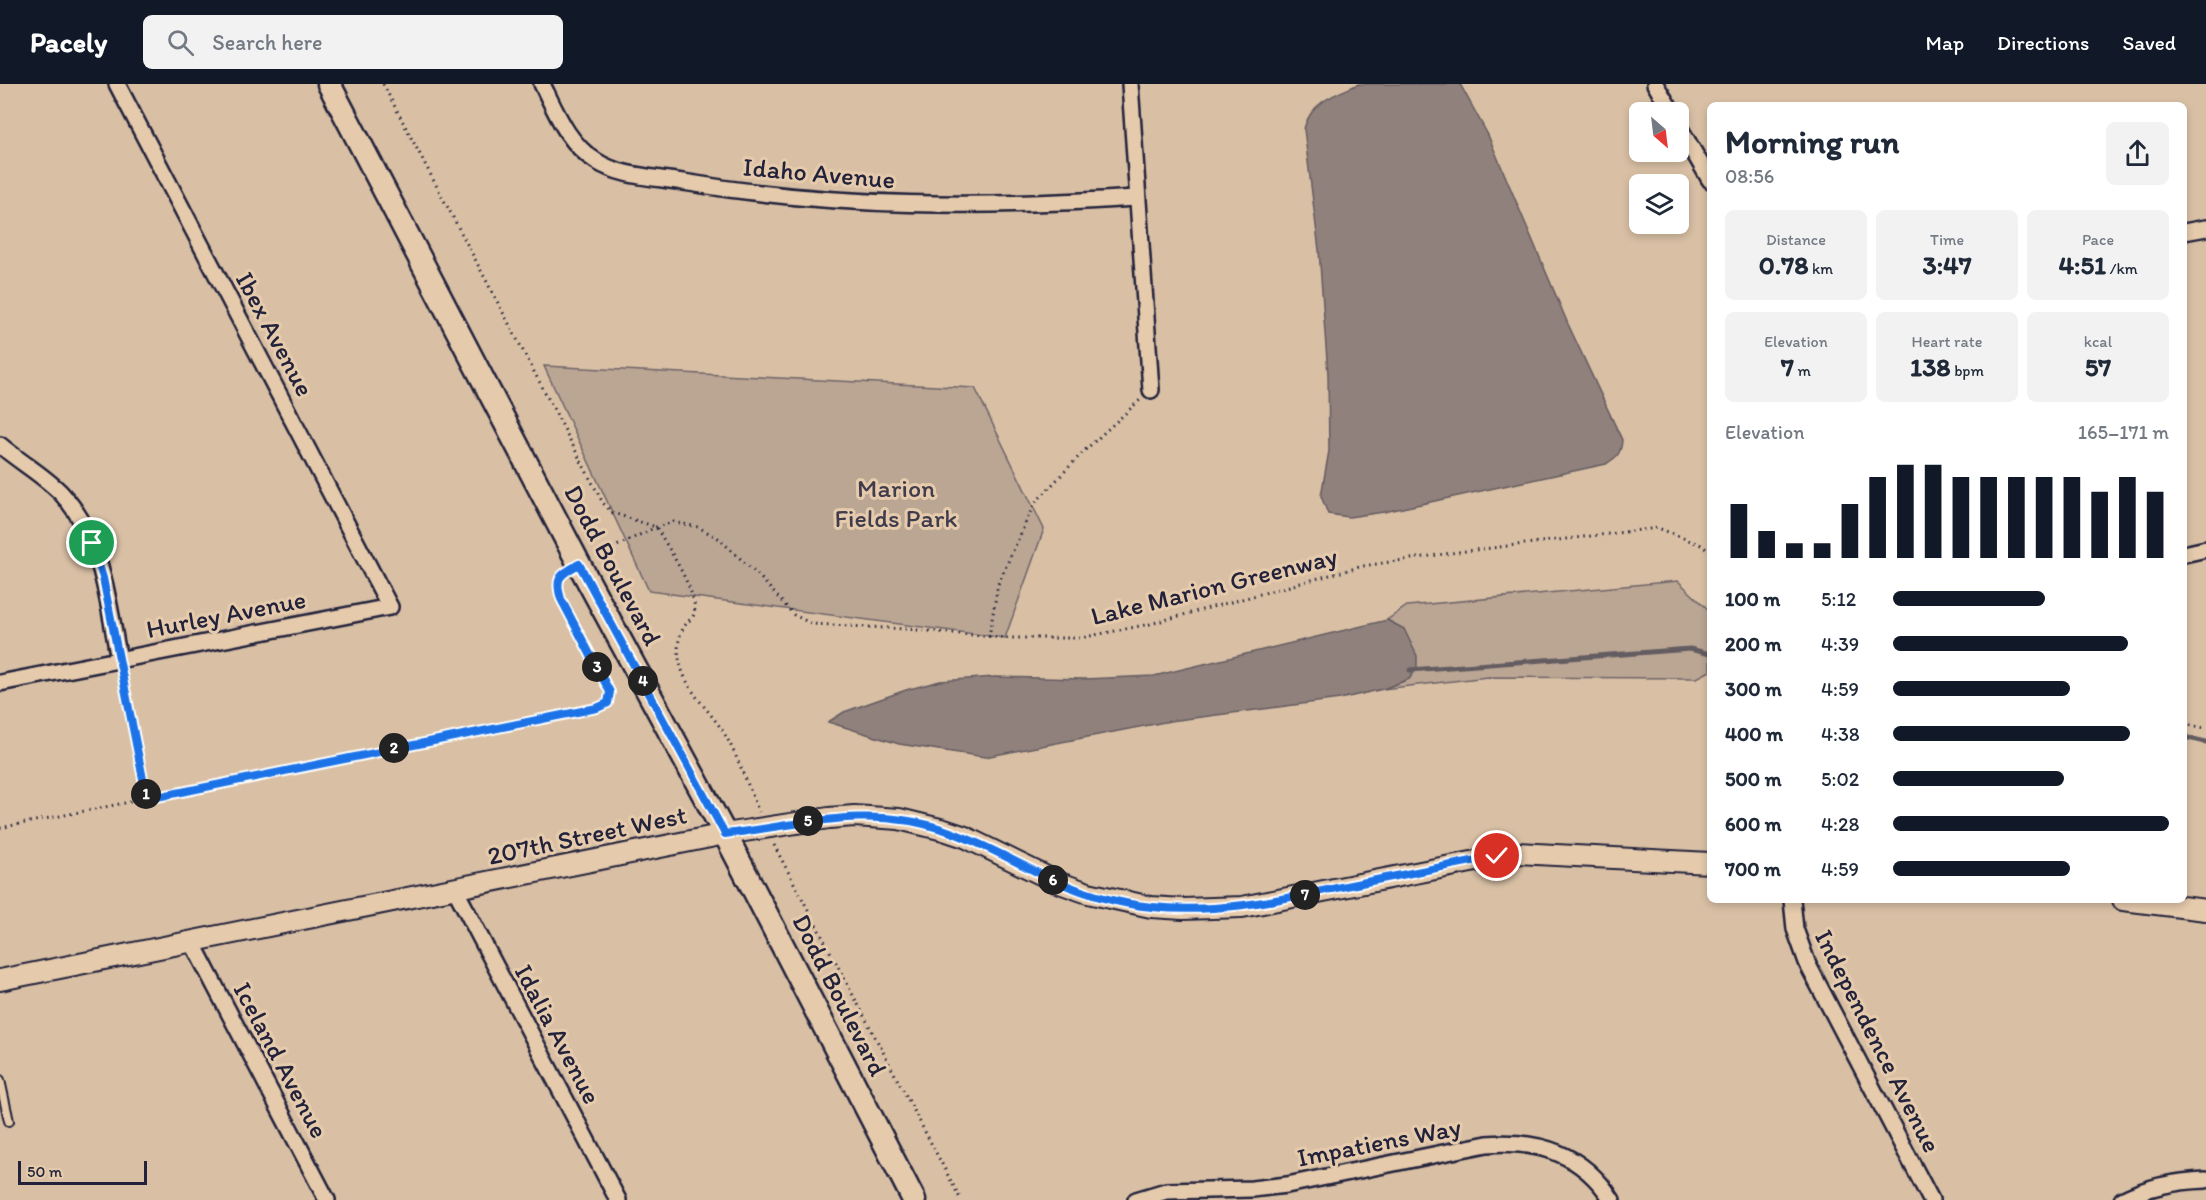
<!DOCTYPE html>
<html lang="en">
<head>
<meta charset="utf-8">
<style>
	:root { --surface:#fff; --page:#f2f2f3; --text:#1f2937; --muted:#747a83; --accent:#111827 }
	body { margin:0; font-family:Itim,sans-serif; background:var(--page); color:var(--text); height:100vh; display:flex; flex-direction:column; font-size:22px; white-space:nowrap }
	* { box-sizing:border-box; margin:0 }
	p { font-size:20px; color:var(--muted) }
	.icon { flex:none; width:33px; height:33px; fill:none; stroke:currentColor; stroke-width:2; stroke-linecap:round; stroke-linejoin:round }
	.map { position:relative; flex:1; overflow:hidden }
	.drawer { position:absolute; left:1707px; top:18px; width:480px; height:801px; display:flex; flex-direction:column; background:var(--surface); border-radius:9px; box-shadow:0 3px 9px #0003 }
	.drawer>* { flex:none }
	.needle { width:39px; rotate:152deg }
	.tools { position:absolute; left:1629px; top:18px; display:grid; gap:12px }
	.tools a { display:grid; place-items:center; width:60px; height:60px; border-radius:9px; background:var(--surface); box-shadow:0 3px 9px #0003; font-size:30px }
	.scale { position:absolute; left:18px; bottom:15px; width:129px; box-sizing:border-box; padding-left:6px; border:3px solid #22223b; border-top:0; font-size:16px; line-height:21px; white-space:nowrap; color:#22223b; -webkit-text-stroke:4px #e5caac; paint-order:stroke }
	.pin { position:absolute; display:grid; place-items:center; width:51px; height:51px; color:#fff; margin:-26px; border:3px solid #fff; border-radius:50%; box-shadow:0 2px 6px #0007 }
	.km { position:absolute; width:30px; height:30px; margin:-15px; border-radius:50%; background:#222; color:#fff; font-size:16px; line-height:30px; text-align:center }
	.round { display:grid; place-items:center; flex:none; width:63px; height:63px; border-radius:9px; background:var(--page) }
	.head { display:flex; align-items:center; justify-content:space-between; height:102px; padding:0 18px }
	h1 { font-size:33px; font-weight:800; line-height:45px }
	.stats { display:grid; grid-template-columns:repeat(3,1fr); gap:9px; height:102px; padding:6px 18px }
	.stats div { display:grid; align-content:center; border-radius:9px; background:var(--page); text-align:center }
	.stats b { font-size:26px; font-weight:800 }
	.stats small { font-size:16px; font-weight:400 }
	.stats p { font-size:16px }
	.chart { height:168px; padding:12px 18px }
	.chart p { display:flex; justify-content:space-between }
	.chart svg { width:100%; height:108px; margin-top:6px; stroke:var(--accent); stroke-width:6 }
	ul { padding:0 18px; list-style:none; font-size:20px }
	li { display:grid; grid-template-columns:96px 72px 1fr; align-items:center; height:45px }
	li i { height:15px; border-radius:8px; background:var(--accent) }
	header { display:flex; align-items:center; gap:36px; box-sizing:border-box; height:84px; padding:0 30px; background:var(--accent); color:#fff }
	header strong { font-size:28px }
	nav { display:flex; gap:33px; margin-inline-start:auto; font-size:21px }
	.search { width:420px; height:54px; background:var(--page); display:flex; align-items:center; gap:15px; box-sizing:border-box; padding:0 21px; border-radius:9px; color:var(--muted); font-size:22px }
	.map>svg:first-child { display:block }
	.green { fill:#bba694; stroke:#6e6468; stroke-width:1.5 }
	.water { fill:#90817b; stroke:#645b61; stroke-width:1.5 }
	.lines { fill:none; stroke-linecap:round; stroke-linejoin:round }
	.stream { stroke:#645b61; stroke-width:5 }
	.service-casing { stroke:#22223b; stroke-width:12 }
	.minor-casing { stroke:#22223b; stroke-width:20 }
	.tertiary-casing { stroke:#22223b; stroke-width:24 }
	.secondary-casing { stroke:#22223b; stroke-width:27 }
	.path { stroke:#22223b; stroke-width:3; stroke-dasharray:1.5 4.5; stroke-linecap:butt }
	.service { stroke:#e5caac; stroke-width:8 }
	.minor { stroke:#e5caac; stroke-width:15 }
	.tertiary { stroke:#e5caac; stroke-width:20 }
	.secondary { stroke:#e5caac; stroke-width:22 }
	.route-casing { stroke:#fff; stroke-width:12 }
	.route { stroke:#1a73e8; stroke-width:8 }
	.labels { text-anchor:middle; stroke-width:6; stroke-linejoin:round; paint-order:stroke }
	.street-label { font-size:26px; fill:#22223b; stroke:#e5caac }
	.park-label { font-size:26px; fill:#413c4d; stroke:#e5caac }
</style>
</head>
<body>
<header>
<strong>Pacely</strong>
<div class="search"><svg class="icon" aria-label="search" viewBox="0 0 24 24"><circle cx="10" cy="10" r="6"/><path d="M15 15l6 6"/></svg>Search here</div>
<nav><a>Map</a><a>Directions</a><a>Saved</a></nav>
</header>
<div class="map">
<svg width="2206" height="1116" viewBox="0 0 2206 1116">
	<rect width="100%" height="100%" fill="#d9c0a5"/>
	<filter id="ink" filterUnits="userSpaceOnUse"><feTurbulence type="fractalNoise" baseFrequency=".0167" numOctaves="2"/><feDisplacementMap in="SourceGraphic" scale="12" xChannelSelector="R" yChannelSelector="G"/><feConvolveMatrix kernelMatrix="1 2 1 2 8 2 1 2 1" color-interpolation-filters="sRGB"/></filter>
	<g filter="url(#ink)">
		<!-- green -->
		<path class="green" d="M544,282L975,304L1044,445L1005,554L649,507Z
			M1678,497L1710,527V587L1697,594L1488,593L1383,605L1409,595L1404,545L1387,536L1407,522Z"/>
		<!-- water -->
		<path class="water" d="M1359,0H1460L1488,51L1568,240L1622,356C1621,370 1617,373 1606,380L1384,428L1349,433L1328,430L1321,412L1329,367L1328,290L1319,166L1304,45C1310,18 1336,10 1359,0Z
			M1387,536L1404,545L1417,572V585L1409,595L1383,605L1340,615L1170,637L985,673L899,660L828,638L844,628L906,606L940,597L995,593L1084,595L1154,592Z"/>
		<g class="lines">
			<!-- stream -->
			<path class="stream" d="M1410,586L1690,565L1710,570
				M2184,653L2206,658"/>
			<defs>
				<path id="service" d="M0,996L9,1037"/>
				<path id="minor" d="M542,0C556,28 568,60 596,77C620,93 655,93 683,98C835,124 984,124 1136,114
					M1130,0L1151,306
					M1655,0L1672,28
					M1678,41L1710,96
					M2184,148L2206,144
					M0,361C20,378 42,390 61,409C103,454 108,519 119,576
					M2184,470L2206,465
					M0,599L390,523L117,0
					M455,805L618,1116
					M1792,816L1795,845L1808,881L1931,1116
					M192,858L327,1116
					M1136,1116L1166,1107L1252,1105L1287,1101L1487,1060C1540,1056 1583,1070 1612,1116
					M2122,1116C2149,1102 2176,1097 2206,1096"/>
				<path id="tertiary" d="M2123,816L2206,826
					M0,896L725,750L829,734L854,732L899,735L944,746L965,753L1057,798L1088,809L1151,823L1183,825L1242,823L1517,769L1710,779"/>
				<path id="secondary" d="M329,0L579,480L725,750L914,1116"/>
			</defs>
			<!-- service casing -->
			<use href="#service" class="service-casing"/>
			<!-- minor casing -->
			<use href="#minor" class="minor-casing"/>
			<!-- tertiary casing -->
			<use href="#tertiary" class="tertiary-casing"/>
			<!-- secondary casing -->
			<use href="#secondary" class="secondary-casing"/>
			<!-- path -->
			<path class="path" d="M383,0L603,419L613,429L656,443C666,460 700,512 694,530C693,534 688,537 686,540C677,552 677,566 680,579C687,610 714,629 728,656C740,679 749,704 759,728
				M596,472L656,443L674,438L698,443L718,454L758,491L794,531L812,540L906,545L1005,554H1080L1150,540L1363,482L1458,468L1658,444L1701,461L1710,468
				M989,553L998,500L1034,420L1084,367L1140,316
				M122,590L147,715
				M2184,640L2206,644
				M0,744L597,624L608,619L610,608L561,515C558,506 555,497 564,489
				M774,761L961,1116"/>
			<!-- service -->
			<use href="#service" class="service"/>
			<!-- minor -->
			<use href="#minor" class="minor"/>
			<!-- tertiary -->
			<use href="#tertiary" class="tertiary"/>
			<!-- secondary -->
			<use href="#secondary" class="secondary"/>
		</g>
	</g>
	<g class="lines" filter="url(#ink)">
		<defs>
			<path id="route" d="M92,459L103,494L147,715L597,624L608,619L610,608L561,515C554,492 561,491 579,480L725,750C801,741 870,720 945,746C984,759 1019,781 1056,797C1086,810 1120,820 1152,823C1217,830 1278,816 1341,803C1393,793 1445,782 1497,772"/>
		</defs>
		<!-- route casing -->
		<use href="#route" class="route-casing"/>
		<!-- route -->
		<use href="#route" class="route"/>
	</g>
	<g class="labels">
		<!-- street labels -->
		<g class="street-label">
			<text transform="translate(819 89) rotate(5)" y="9">Idaho Avenue</text>
			<text transform="translate(275 250) rotate(62)" y="9">Ibex Avenue</text>
			<text transform="translate(613 481) rotate(62)" y="9">Dodd Boulevard</text>
			<text transform="translate(1214 502) rotate(-14)" y="9">Lake Marion Greenway</text>
			<text transform="translate(226 530) rotate(-11)" y="9">Hurley Avenue</text>
			<text transform="translate(587 751) rotate(-12)" y="9">207th Street West</text>
			<text transform="translate(840 911) rotate(63)" y="9">Dodd Boulevard</text>
			<text transform="translate(558 950) rotate(62)" y="9">Idalia Avenue</text>
			<text transform="translate(1878 957) rotate(63)" y="9">Independence Avenue</text>
			<text transform="translate(281 976) rotate(62)" y="9">Iceland Avenue</text>
			<text transform="translate(1379 1058) rotate(-11)" y="9">Impatiens Way</text>
		</g>
		<!-- park labels -->
		<g class="park-label">
			<text x="896" y="413">Marion<tspan x="896" dy="30">Fields Park</tspan></text>
		</g>
	</g>
</svg>
<div class="tools">
<a><svg class="needle" viewBox="-14 -14 28 28"><path d="M0-13l5 13h-10z" fill="#e53935"/><path d="M0 13l5-13h-10z" fill="#747a83"/></svg></a>
<a><svg class="icon" aria-label="layers" viewBox="0 0 24 24"><path d="M12 4l9 5-9 5-9-5zM3 14l9 5 9-5"/></svg></a>
</div>
<div class="scale">50 m</div>
<div class="pin" style="left:92px;top:459px;background:#1e9e55"><svg class="icon" aria-label="arrive" viewBox="0 0 24 24"><path d="M6 21V4h12l-3 4 3 4H6"/></svg></div>
<div class="pin" style="left:1497px;top:772px;background:#d93025"><svg class="icon" aria-label="check" viewBox="0 0 24 24"><path d="M5 12l5 5 9-10"/></svg></div>
<b class="km" style="left:146px;top:710px">1</b>
<b class="km" style="left:394px;top:664px">2</b>
<b class="km" style="left:597px;top:583px">3</b>
<b class="km" style="left:643px;top:597px">4</b>
<b class="km" style="left:808px;top:737px">5</b>
<b class="km" style="left:1053px;top:796px">6</b>
<b class="km" style="left:1305px;top:811px">7</b>
<section class="drawer">
<div class="head"><div><h1>Morning run</h1><p>08:56</p></div><a class="round"><svg class="icon" aria-label="share" viewBox="0 0 24 24"><path d="M12 15V3M7 8l5-5 5 5M5 13v7h14v-7"/></svg></a></div>
<div class="stats">
<div><p>Distance</p><b>0.78<small> km</small></b></div>
<div><p>Time</p><b>3:47</b></div>
<div><p>Pace</p><b>4:51<small> /km</small></b></div>
</div>
<div class="stats">
<div><p>Elevation</p><b>7<small> m</small></b></div>
<div><p>Heart rate</p><b>138<small> bpm</small></b></div>
<div><p>kcal</p><b>57</b></div>
</div>
<div class="chart"><p><span>Elevation</span>165–171 m</p>
<svg viewBox="0 0 160 44" preserveAspectRatio="none"><path d="M5 44V22M15 44V33M25 44V38M35 44V38M45 44V22M55 44V11M65 44V6M75 44V6M85 44V11M95 44V11M105 44V11M115 44V11M125 44V11M135 44V17M145 44V11M155 44V17"/></svg>
</div>
<ul>
<li><b>100 m</b>5:12<i style="width:55%"></i></li>
<li><b>200 m</b>4:39<i style="width:85%"></i></li>
<li><b>300 m</b>4:59<i style="width:64%"></i></li>
<li><b>400 m</b>4:38<i style="width:86%"></i></li>
<li><b>500 m</b>5:02<i style="width:62%"></i></li>
<li><b>600 m</b>4:28<i style="width:100%"></i></li>
<li><b>700 m</b>4:59<i style="width:64%"></i></li>
</ul>
</section>
</div>
</body>
</html>
